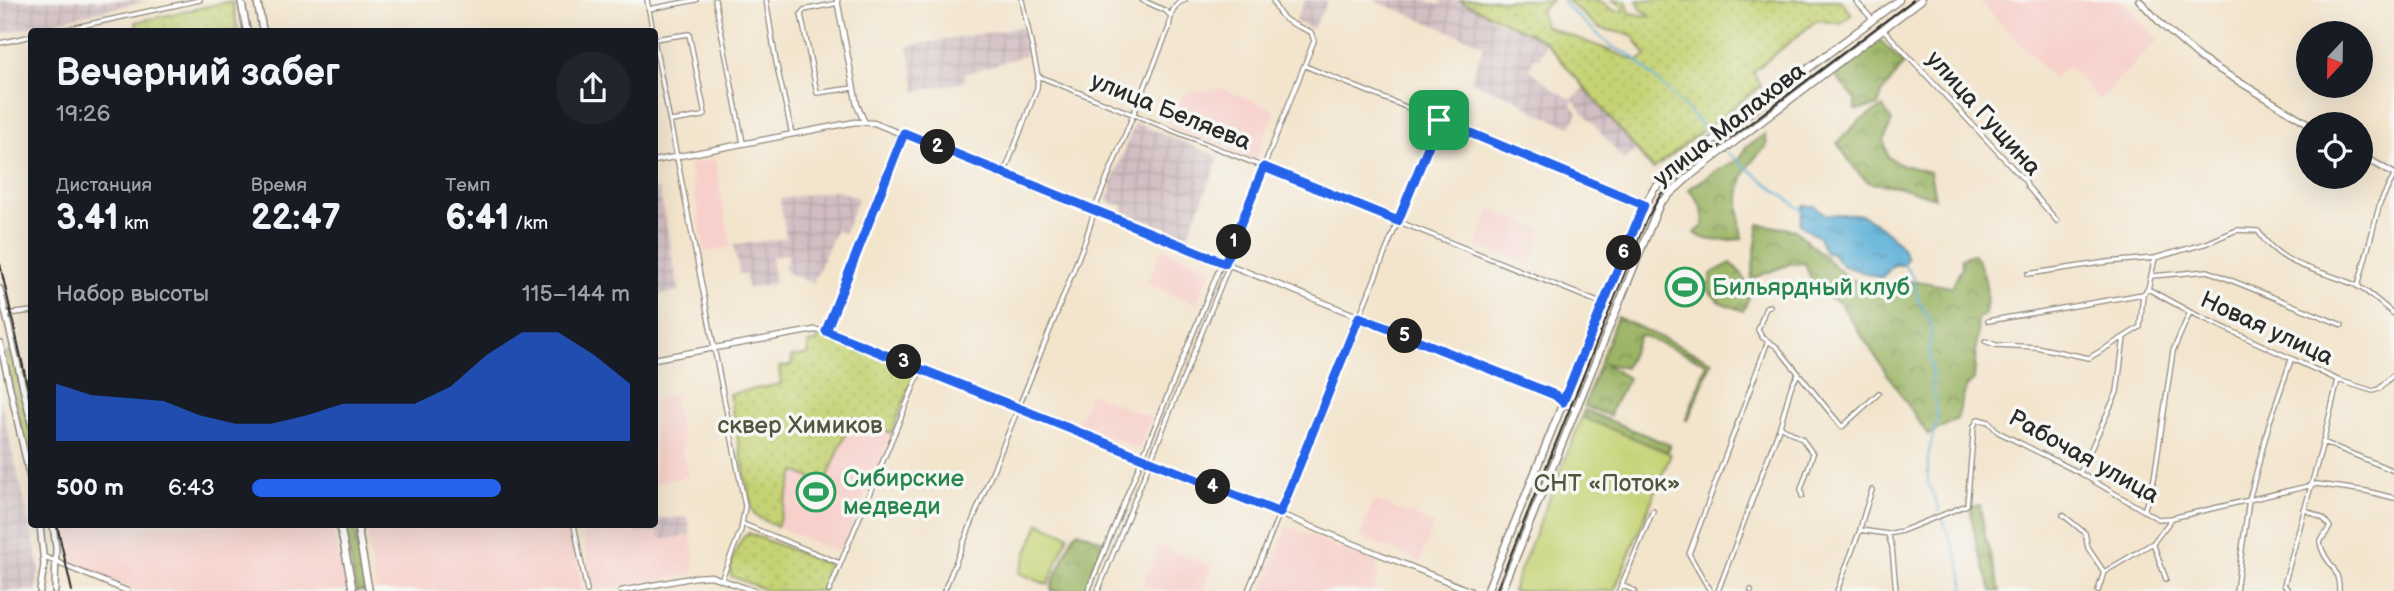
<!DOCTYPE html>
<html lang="ru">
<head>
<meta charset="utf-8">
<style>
	:root { --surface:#171b24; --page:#20242c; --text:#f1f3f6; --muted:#9ea1a6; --accent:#2563eb }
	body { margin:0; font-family:"Balsamiq Sans",sans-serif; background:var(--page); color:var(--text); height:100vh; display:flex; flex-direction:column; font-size:26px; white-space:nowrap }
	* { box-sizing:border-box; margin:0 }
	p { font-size:23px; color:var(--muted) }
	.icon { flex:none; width:38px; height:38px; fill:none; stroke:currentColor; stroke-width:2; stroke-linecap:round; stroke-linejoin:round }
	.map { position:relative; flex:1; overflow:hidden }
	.panel { position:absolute; left:28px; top:28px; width:630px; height:500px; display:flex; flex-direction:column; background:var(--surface); border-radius:7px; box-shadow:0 7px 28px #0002 }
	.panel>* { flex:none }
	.needle { width:46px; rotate:202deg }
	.fabs { position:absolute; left:2296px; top:21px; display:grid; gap:14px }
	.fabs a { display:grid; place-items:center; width:77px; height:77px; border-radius:50%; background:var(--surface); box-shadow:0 7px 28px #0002; font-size:35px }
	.pin { position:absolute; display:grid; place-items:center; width:60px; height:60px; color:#fff; margin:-30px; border-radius:14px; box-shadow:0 4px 10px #0006 }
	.km { position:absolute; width:35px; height:35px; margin:-18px; border-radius:50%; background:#222; color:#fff; font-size:19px; line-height:35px; text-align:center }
	.round { display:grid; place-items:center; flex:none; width:74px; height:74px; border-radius:37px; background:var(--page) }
	.overview { display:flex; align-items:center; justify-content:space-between; height:119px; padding:0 28px }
	h1 { font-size:38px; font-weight:700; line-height:52px }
	.stats { display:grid; grid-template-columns:repeat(3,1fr); gap:10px; height:119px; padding:7px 28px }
	.stats div { display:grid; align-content:center }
	.stats b { font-size:35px; font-weight:700 }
	.stats small { font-size:19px; font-weight:400 }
	.stats p { font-size:19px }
	.chart { height:196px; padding:14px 28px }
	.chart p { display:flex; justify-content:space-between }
	.chart svg { width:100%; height:126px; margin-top:7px; fill:var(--accent); opacity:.7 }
	ul { padding:0 28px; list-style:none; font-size:23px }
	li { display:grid; grid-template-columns:112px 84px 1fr; align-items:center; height:52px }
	li i { height:18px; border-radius:9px; background:var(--accent) }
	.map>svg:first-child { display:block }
	.built { fill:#f7d0cb }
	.industrial { fill:url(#industrial-grid) }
	.grass { fill:url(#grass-tufts); stroke:#787f50; stroke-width:2 }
	.forest { fill:url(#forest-crowns); stroke:#647048; stroke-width:2 }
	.park { fill:url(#park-dots); stroke:#787f50; stroke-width:2 }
	.garden { fill:#c5d375; stroke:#787f50; stroke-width:2 }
	.water { fill:url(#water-ripples); stroke:#436e81; stroke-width:2 }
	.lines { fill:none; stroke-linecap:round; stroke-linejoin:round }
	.stream { stroke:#5bb0d7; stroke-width:2 }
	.minor-casing { stroke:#8f887c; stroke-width:6 }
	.tertiary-casing { stroke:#8f887c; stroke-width:7 }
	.secondary-casing { stroke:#8f887c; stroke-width:8 }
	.primary-casing { stroke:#8f887c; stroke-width:9 }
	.minor { stroke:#fff; stroke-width:3.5 }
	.tertiary { stroke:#fff; stroke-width:4.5 }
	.secondary { stroke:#fff; stroke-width:5 }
	.primary { stroke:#fff; stroke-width:6 }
	.tram { stroke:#2b2b2b; stroke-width:2 }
	.route-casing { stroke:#fff; stroke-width:14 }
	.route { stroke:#2563eb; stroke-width:9 }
	.labels { text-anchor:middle; stroke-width:7; stroke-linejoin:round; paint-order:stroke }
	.street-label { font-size:24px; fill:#2b2b2b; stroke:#f6f6f2 }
	.leisure-label { font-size:24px; fill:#27864d; stroke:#f6f6f2; text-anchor:start }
	.park-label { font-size:24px; fill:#52553e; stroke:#f6f6f2 }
</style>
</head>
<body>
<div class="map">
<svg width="2394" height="591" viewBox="0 0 2394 591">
	<defs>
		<pattern id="industrial-grid" width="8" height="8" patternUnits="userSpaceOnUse" patternTransform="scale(1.75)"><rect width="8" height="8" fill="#d2bec2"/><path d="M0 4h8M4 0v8" fill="none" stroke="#b4a3a7"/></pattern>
		<pattern id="grass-tufts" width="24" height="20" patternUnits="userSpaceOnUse" patternTransform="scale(1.75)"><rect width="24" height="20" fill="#c5d375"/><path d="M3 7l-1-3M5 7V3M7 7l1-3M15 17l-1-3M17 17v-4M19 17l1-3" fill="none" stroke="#a9b565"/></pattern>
		<pattern id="forest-crowns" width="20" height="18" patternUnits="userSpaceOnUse" patternTransform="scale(1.75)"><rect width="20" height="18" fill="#9cb566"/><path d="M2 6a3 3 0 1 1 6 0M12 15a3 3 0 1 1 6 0" fill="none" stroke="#7f9354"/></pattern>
		<pattern id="park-dots" width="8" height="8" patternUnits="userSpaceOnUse" patternTransform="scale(1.75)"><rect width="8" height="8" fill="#c5d375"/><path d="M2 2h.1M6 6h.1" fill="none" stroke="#a9b565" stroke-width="1.8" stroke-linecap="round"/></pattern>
		<pattern id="water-ripples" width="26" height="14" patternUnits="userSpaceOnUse" patternTransform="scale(1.75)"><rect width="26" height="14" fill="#5bb0d7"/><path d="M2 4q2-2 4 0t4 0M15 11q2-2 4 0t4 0" fill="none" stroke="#4b8faf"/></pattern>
	</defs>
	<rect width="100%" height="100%" fill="#f6f6f2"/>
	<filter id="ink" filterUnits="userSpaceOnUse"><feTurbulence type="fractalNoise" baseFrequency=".0143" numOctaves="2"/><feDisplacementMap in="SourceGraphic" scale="14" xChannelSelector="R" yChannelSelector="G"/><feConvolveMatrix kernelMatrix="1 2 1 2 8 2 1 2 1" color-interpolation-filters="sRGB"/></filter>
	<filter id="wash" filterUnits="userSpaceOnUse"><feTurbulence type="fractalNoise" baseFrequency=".00686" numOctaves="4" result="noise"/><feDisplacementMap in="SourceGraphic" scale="28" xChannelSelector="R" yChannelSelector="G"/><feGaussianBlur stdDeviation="1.57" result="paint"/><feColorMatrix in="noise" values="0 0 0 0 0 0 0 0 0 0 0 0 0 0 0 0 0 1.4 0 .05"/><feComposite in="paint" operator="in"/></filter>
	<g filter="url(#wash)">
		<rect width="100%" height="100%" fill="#f3e4cc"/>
		<!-- built -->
		<path class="built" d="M1978,0H2121L2158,40L2099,100L2069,66L2053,78Z
			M1220,88L1272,108L1274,113L1255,161L1170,126L1184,93Z
			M715,159L731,247L705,252L689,164Z
			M1491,209L1543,230L1529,266L1477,245Z
			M1162,248L1212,268L1197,304L1147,284Z
			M1090,393L1151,418L1139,449L1077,424Z
			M673,395L684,447L681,448L688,476L655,483V400Z
			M852,417L891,433L842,550L838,552L777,527L795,471L825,484Z
			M1374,500L1434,524L1420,561L1359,536Z
			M65,525H332L341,572L345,576L348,591H139L73,564Z
			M366,525H570L582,589L580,591H376Z
			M581,525H636L638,533L658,532L665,539L691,535L694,555V574L596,590L592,584Z
			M1287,526L1377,563L1378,576L1373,591H1269L1262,588Z
			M1159,546L1212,567L1202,591H1161L1143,585Z"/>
		<!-- industrial -->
		<path class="industrial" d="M0,0H150L0,34Z
			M1305,0H1328L1313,29L1295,21Z
			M1373,0H1426L1438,5L1443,0H1482L1491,19L1546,41L1539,59L1534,57L1529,69L1556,91L1572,99L1603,72L1662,155L1648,167L1635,151L1624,160L1573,100L1571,104L1578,112L1571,127L1538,113L1515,98L1470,81L1484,45Z
			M1022,27L1026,55L965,74V82L916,91L908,46Z
			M1135,123L1220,157L1187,237L1122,211L1124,206L1106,201L1113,185L1111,184Z
			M659,189L679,291L655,296L654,190Z
			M837,190L858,198L844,233L836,230L813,283L787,273L784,268L789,256L783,254L771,258L775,283L747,288L745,273L739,274L734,245L786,238L780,199Z
			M0,398L40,570L36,591H0Z
			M688,517L691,535L665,539L659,537L658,532L638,533L636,525H654L655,519Z"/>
		<!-- grass -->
		<path class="grass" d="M8,352H12L31,439V473L6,355Z"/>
		<!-- forest -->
		<path class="forest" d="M1880,40L1904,64L1882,93L1878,106L1855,110V99L1836,77L1837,74Z
			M1883,107L1892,121L1884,140L1888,157L1903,165L1930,172L1935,198L1897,186L1870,183L1859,174L1837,143L1859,121Z
			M1765,134L1767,145C1761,152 1753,159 1748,167C1735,188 1739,216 1742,239C1727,240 1707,244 1695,233L1704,225C1704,210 1699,200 1689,189L1717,170L1740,159L1745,148Z
			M1759,224L1795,230L1850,280L1886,286L1916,281L1952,287L1962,267L1961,258L1973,254C1986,269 1989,294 1985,314L1978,319L1974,380L1966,388L1957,419L1928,435L1839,302L1814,289L1805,263L1790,264L1751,279Z
			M1731,263L1742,274L1751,293L1743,311L1719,302L1707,289L1712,273Z
			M1617,317L1712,361L1688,420H1686L1707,363L1640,335L1625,368L1603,363L1628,378C1623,391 1614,398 1610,416L1584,406Z
			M1584,410L1670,445L1667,452L1582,417Z
			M1980,505L1985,536L2000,591H1992L1977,547L1970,507Z
			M344,525H354L366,591H356Z
			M1078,531L1103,541L1084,591H1051C1051,580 1058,573 1062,563C1067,552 1068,540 1078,531Z"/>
		<!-- park -->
		<path class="park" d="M1459,0H1552L1540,11L1545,26L1637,61L1646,56L1632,35L1599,28L1566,0C1575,0 1588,0 1597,0C1611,4 1607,13 1624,11V7L1613,0H1626L1630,13L1652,17L1641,9L1637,0H1840L1852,14L1841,24L1817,20L1753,72L1761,86L1653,169L1545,41Z
			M232,1L238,31H137L136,22Z
			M819,334L912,369L914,376L891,433L852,418L825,484L795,471L777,527L756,516L752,510L729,394L781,384L779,367L792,365L791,357L809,354L808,343L817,342Z
			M748,533L828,564L830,571L822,591H768L731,576C728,566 739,539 748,533Z"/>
		<!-- garden -->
		<path class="garden" d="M1582,417L1671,454L1614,591H1512Z
			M1039,523L1068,535L1048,585L1019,573Z"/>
		<!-- water -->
		<path class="water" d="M1803,206H1815L1826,215C1836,215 1852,212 1861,215C1878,223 1899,239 1907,257L1904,265H1893L1882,278L1843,266L1832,253H1825L1819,236L1813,234L1800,224Z"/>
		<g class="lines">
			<!-- stream -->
			<path class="stream" d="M1562,0L1566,6L1612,47L1631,55L1698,121L1711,139
				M1728,153L1804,212
				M1904,265L1914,278L1917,297L1932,326L1929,348L1937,419L1928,456V482L1940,511
				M1942,518L1959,561L1965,591"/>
		</g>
	</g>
	<g filter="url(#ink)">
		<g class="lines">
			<defs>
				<path id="minor" d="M647,0L653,32
					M715,0L743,143
					M766,0L776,62L792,134
					M1142,0L1166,11L1170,15
					M1855,0L1872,19
					M838,3L804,10L801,14L817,93L853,88
					M649,9L696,0
					M1883,29L2026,182L2027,186L2057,221
					M53,32L200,0
					M654,39L689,34L705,114L703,116L671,121
					M654,40L745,506L741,530L722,578
					M0,43L32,36
					M1305,66L1644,204
					M1038,76L1603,304
					M1004,174L1037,88L1038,76L1022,0
					M1225,263L1314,41L1311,32C1293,24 1279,21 1273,0
					M2028,274L2107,262L2155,258L2207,243L2237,230L2258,231C2282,268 2317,268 2355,285C2369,291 2382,305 2394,314
					M2152,276L2208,271L2342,325
					M2358,286L2380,203L2394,176
					M2148,289L2190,312L2338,380L2373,391L2379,389L2394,374
					M1770,306L1766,307L1758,330L1762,337L1777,347L1842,427L1879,393
					M7,314L32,311
					M1988,321L2143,294
					M826,331L904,135
					M1985,341L1996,345L2036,347L2089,358L2124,337
					M2338,380L2323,442L2394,471
					M1780,426L1802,439L1813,454L1801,489L1802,496
					M2080,473L2117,392L2124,337L2140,327L2143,294L2148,289L2155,258
					M1872,490C1868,502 1863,516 1860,530L1888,534L1902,531L1967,505L1974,426L1978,419L1989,422L1998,432L2080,473L2158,519L2172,518L2317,484L2366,491L2394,498
					M2304,509L2324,519L2330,527L2320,542C2323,563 2340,565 2339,591
					M2144,511L2154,479L2173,351L2190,312
					M2063,515L2085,533L2088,548L2104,572
					M743,524L840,563
					M574,525L587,591
					M1888,534L1892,547L1896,591
					M2153,543L2166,579
					M1621,585L1635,591
					M829,591L921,369
					M944,591L1054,320L1085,241L1097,203L1169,28C1171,16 1171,5 1185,0
					M1088,591L1222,262
					M1098,591L1229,265
					M1248,591L1439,120
					M1619,591L1653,511
					M1710,591L1689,554L1768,341
					M1718,591L1780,426L1791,387L1798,374
					M1751,591V590
					M1837,591L1860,530
					M2098,591L2104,572L2153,543L2171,520
					M2236,591L2249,500L2269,424L2291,360
					M2289,591L2284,585L2323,442"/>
				<path id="tertiary" d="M837,0L857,105L864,121
					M654,161L855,122L874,123L1555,395L1568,406L1575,409
					M654,359L814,330L826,331L1471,591
					M44,557L127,591
					M621,591L696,577L711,576L754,591"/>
				<path id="secondary" d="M2139,0L2163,26L2200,58L2309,124
					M2361,155L2394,174
					M0,289L32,426
					M0,343L32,487
					M53,525L56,548L55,591
					M40,591L44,565L40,525"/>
				<path id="primary" d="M241,0L247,32
					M257,0L263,32
					M340,525L353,591
					M357,525L369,591
					M1487,591L1638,217L1654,189L1682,164L1899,0
					M1502,591L1660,203L1691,175L1921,0"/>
			</defs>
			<!-- minor casing -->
			<use href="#minor" class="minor-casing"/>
			<!-- tertiary casing -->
			<use href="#tertiary" class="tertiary-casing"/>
			<!-- secondary casing -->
			<use href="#secondary" class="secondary-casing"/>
			<!-- primary casing -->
			<use href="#primary" class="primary-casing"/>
			<!-- minor -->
			<use href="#minor" class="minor"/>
			<!-- tertiary -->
			<use href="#tertiary" class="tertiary"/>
			<!-- secondary -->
			<use href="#secondary" class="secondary"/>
			<!-- primary -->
			<use href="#primary" class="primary"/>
			<!-- tram -->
			<path class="tram" d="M0,264L32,406
				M57,525L72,591
				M1496,591L1646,220L1661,194L1687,171L1913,0"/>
		</g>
	</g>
	<g class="lines" filter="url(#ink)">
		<defs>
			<path id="route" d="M1439,120L1644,205L1563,402L1555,395L1359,317L1280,513L826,331L904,133L1225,263L1264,167L1398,221Z"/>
		</defs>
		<!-- route casing -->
		<use href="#route" class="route-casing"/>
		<!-- route -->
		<use href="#route" class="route"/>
	</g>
	<!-- icons -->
	<defs>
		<symbol id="stadium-ring" viewBox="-11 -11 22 22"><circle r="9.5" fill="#f6f6f2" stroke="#2e9e5b" stroke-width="1.5"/><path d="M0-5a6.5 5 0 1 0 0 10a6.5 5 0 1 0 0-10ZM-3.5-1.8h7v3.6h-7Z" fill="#2e9e5b"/></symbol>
	</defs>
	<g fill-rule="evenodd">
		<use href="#stadium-ring" x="1663" y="265" width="44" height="44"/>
		<use href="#stadium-ring" x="794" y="470" width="44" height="44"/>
	</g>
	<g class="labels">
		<!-- street labels -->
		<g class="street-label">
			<text transform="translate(1171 111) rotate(22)" y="8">улица Беляева</text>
			<text transform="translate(1984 113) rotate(48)" y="8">улица Гущина</text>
			<text transform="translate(1729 124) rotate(-38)" y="8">улица Малахова</text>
			<text transform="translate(2267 328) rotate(25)" y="8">Новая улица</text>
			<text transform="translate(2084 456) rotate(29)" y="8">Рабочая улица</text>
		</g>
		<!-- leisure labels -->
		<g class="leisure-label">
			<text x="1712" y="295">Бильярдный клуб</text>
			<text x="843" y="486">Сибирские<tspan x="843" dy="28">медведи</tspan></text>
		</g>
		<!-- park labels -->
		<g class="park-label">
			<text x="800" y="433">сквер Химиков</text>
			<text x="1607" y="491">СНТ «Поток»</text>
		</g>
	</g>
</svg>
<div class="fabs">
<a><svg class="needle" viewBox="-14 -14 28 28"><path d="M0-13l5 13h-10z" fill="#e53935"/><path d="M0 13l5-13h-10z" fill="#9ea1a6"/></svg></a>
<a><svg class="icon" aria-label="locate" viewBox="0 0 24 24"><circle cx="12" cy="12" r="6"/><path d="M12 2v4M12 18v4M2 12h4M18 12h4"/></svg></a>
</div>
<div class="pin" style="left:1439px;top:120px;background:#1e9e55"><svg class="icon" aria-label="arrive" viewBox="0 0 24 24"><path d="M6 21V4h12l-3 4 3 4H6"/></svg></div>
<b class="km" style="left:1234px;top:242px">1</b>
<b class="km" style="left:938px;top:147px">2</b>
<b class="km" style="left:904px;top:362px">3</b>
<b class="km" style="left:1213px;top:487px">4</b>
<b class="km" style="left:1405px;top:336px">5</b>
<b class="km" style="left:1624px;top:253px">6</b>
<section class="panel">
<div class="overview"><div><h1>Вечерний забег</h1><p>19:26</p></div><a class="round"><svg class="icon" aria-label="share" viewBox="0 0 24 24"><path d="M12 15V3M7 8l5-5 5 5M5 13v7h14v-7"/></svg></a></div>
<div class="stats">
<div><p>Дистанция</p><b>3.41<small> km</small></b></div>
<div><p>Время</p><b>22:47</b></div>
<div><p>Темп</p><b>6:41<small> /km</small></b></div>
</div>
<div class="chart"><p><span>Набор высоты</span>115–144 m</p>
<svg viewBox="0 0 160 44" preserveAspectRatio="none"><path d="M0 44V24L10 28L20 29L30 30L40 35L50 38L60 38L70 35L80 31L90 31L100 31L110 25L120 14L130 6L140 6L150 14L160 24V44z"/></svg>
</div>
<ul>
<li><b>500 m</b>6:43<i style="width:66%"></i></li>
</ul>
</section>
</div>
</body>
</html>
